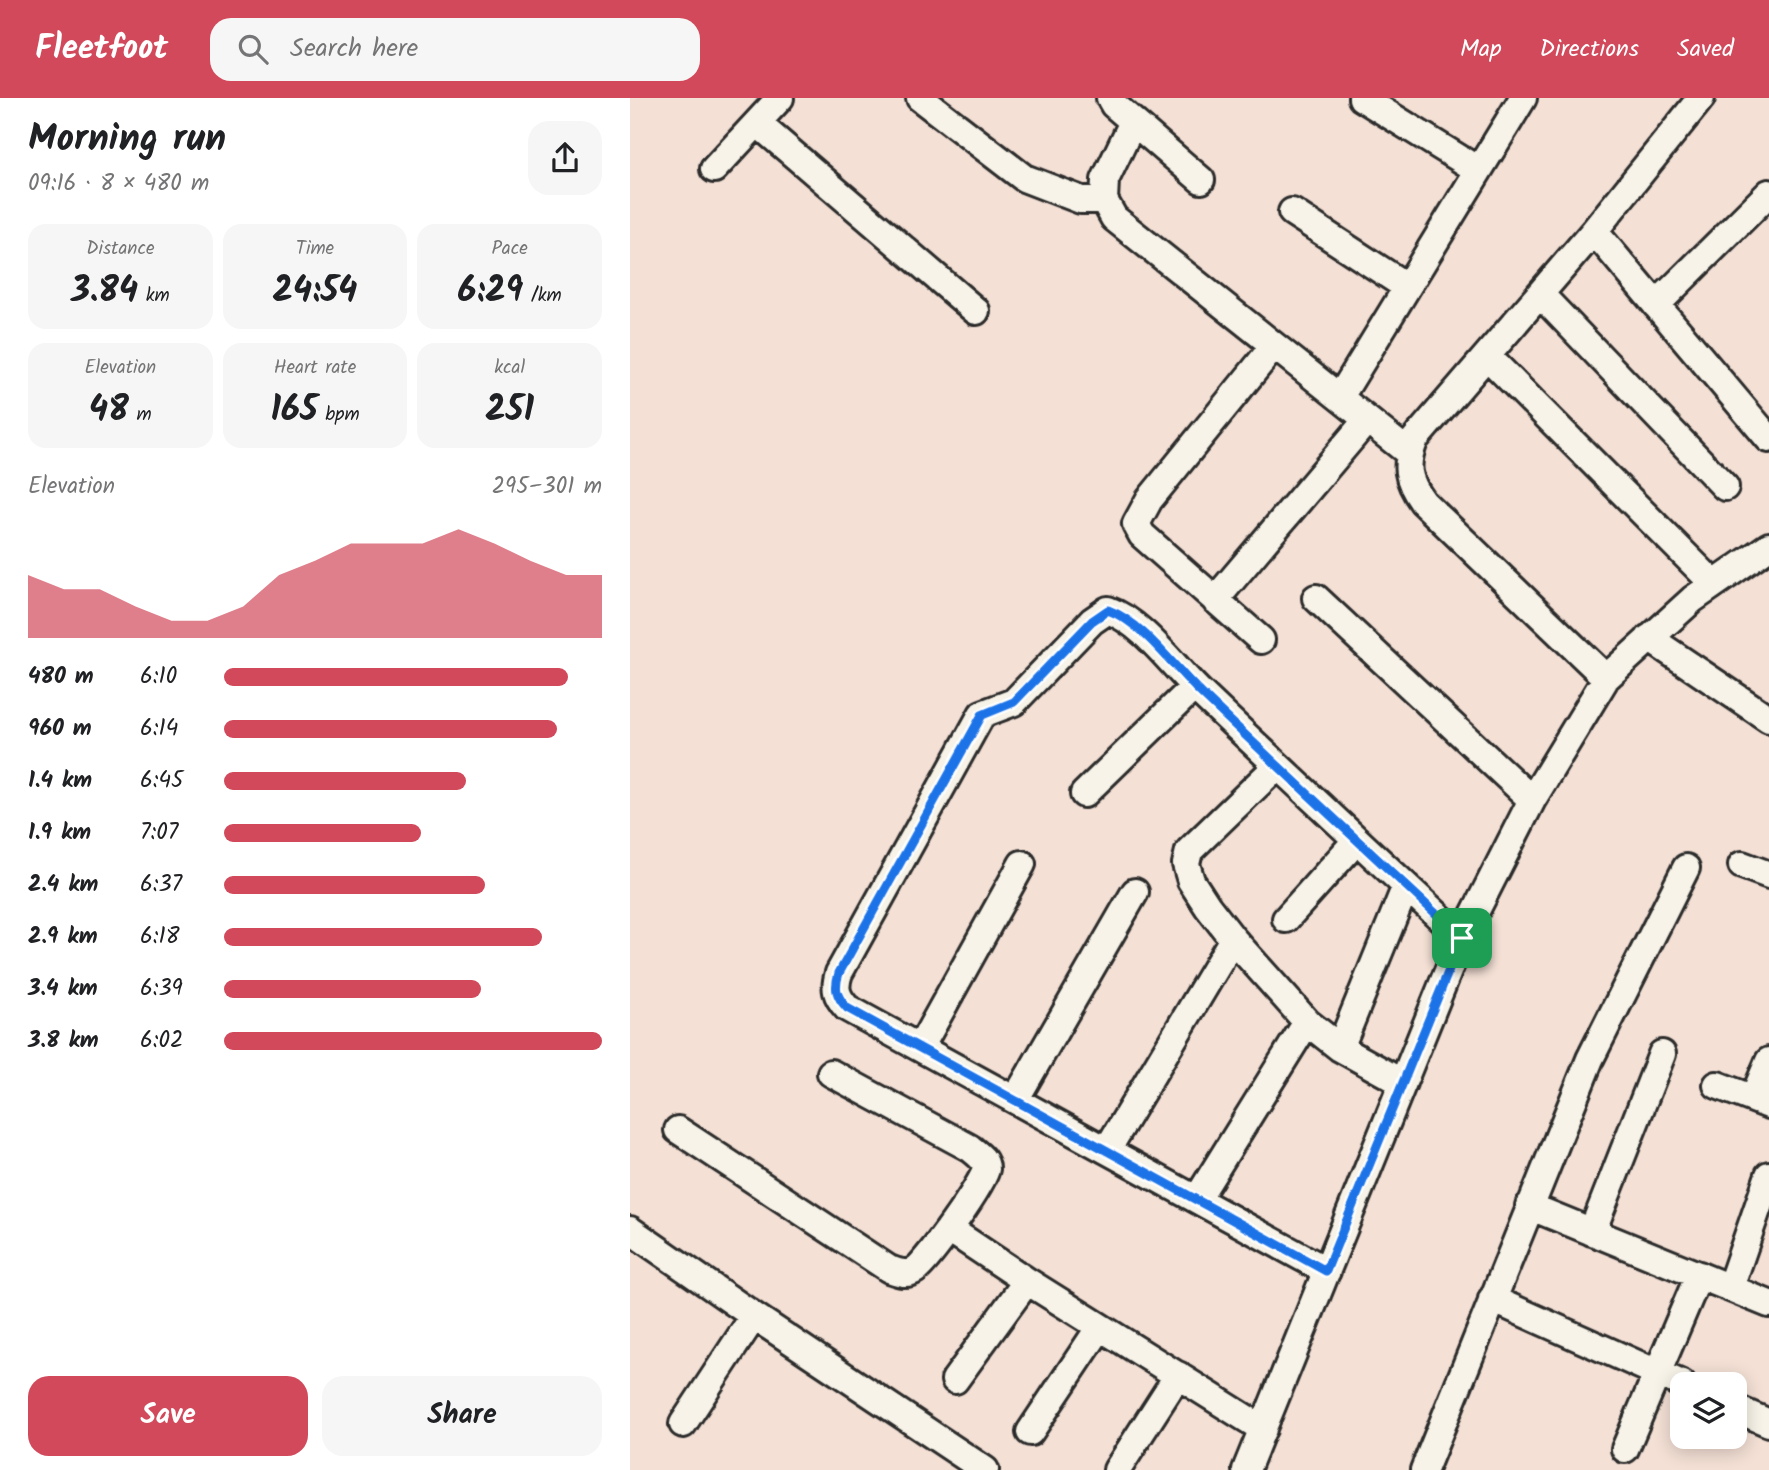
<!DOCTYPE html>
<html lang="en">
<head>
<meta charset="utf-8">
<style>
	:root { --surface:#fff; --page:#f6f6f6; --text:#202124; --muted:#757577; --accent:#d1495b }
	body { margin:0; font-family:Kalam,sans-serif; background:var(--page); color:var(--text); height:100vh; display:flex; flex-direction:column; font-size:26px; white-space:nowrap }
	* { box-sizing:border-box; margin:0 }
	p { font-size:23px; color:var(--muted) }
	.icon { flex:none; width:38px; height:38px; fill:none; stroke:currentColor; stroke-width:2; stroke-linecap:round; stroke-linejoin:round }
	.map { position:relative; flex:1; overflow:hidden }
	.side { display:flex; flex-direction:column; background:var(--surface); width:630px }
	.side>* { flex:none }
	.controls { position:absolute; left:1040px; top:1274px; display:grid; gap:14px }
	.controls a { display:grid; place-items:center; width:77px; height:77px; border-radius:14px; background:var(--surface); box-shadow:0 4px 18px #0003; font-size:35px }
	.pin { position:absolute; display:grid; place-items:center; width:60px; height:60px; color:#fff; margin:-30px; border-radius:14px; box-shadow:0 4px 10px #0006 }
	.round { display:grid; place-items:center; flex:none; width:74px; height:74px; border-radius:21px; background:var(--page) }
	.overview { display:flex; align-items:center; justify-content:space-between; height:119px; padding:0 28px }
	h1 { font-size:38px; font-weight:600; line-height:52px }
	.stats { display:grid; grid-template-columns:repeat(3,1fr); gap:10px; height:119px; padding:7px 28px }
	.stats div { display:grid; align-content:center; border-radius:18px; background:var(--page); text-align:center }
	.stats b { font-size:35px; font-weight:600 }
	.stats small { font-size:19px; font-weight:400 }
	.stats p { font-size:19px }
	.chart { height:196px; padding:14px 28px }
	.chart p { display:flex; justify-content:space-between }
	.chart svg { width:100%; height:126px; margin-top:7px; fill:var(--accent); opacity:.7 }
	.action { display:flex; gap:14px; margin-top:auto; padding:14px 28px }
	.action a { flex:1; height:80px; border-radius:21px; background:var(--accent); color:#fff; font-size:28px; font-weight:600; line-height:80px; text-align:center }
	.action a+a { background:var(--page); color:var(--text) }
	ul { padding:0 28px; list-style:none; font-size:23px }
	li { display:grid; grid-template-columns:112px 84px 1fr; align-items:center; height:52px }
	li i { height:18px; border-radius:9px; background:var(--accent) }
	header { display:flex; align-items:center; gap:42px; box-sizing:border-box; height:98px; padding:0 35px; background:var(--accent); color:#fff }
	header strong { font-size:33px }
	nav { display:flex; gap:38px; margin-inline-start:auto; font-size:24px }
	.search { width:490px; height:63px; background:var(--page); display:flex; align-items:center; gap:18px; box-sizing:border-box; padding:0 24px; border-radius:21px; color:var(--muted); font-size:26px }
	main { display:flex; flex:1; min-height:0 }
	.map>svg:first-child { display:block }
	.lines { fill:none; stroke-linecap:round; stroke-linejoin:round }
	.minor-casing { stroke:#2b2b2b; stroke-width:32 }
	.minor { stroke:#f7f3e8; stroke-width:26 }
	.route-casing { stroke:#fff; stroke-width:14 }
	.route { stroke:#1a73e8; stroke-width:9 }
</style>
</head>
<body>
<header>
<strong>Fleetfoot</strong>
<div class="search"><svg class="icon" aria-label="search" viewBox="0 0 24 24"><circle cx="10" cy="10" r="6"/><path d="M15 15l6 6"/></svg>Search here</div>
<nav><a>Map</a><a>Directions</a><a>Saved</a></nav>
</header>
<main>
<section class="side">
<div class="overview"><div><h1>Morning run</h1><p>09:16 · 8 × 480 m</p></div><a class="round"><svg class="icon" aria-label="share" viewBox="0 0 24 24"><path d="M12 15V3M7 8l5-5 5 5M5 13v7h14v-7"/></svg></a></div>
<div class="stats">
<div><p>Distance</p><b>3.84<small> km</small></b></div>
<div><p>Time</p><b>24:54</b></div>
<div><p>Pace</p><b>6:29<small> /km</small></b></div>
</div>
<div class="stats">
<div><p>Elevation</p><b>48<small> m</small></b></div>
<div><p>Heart rate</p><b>165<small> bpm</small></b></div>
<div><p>kcal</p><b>251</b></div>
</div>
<div class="chart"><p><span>Elevation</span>295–301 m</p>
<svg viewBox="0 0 160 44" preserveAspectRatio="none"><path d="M0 44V22L10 27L20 27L30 33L40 38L50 38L60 33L70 22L80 17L90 11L100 11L110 11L120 6L130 11L140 17L150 22L160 22V44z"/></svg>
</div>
<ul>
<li><b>480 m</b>6:10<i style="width:91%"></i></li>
<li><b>960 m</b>6:14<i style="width:88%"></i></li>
<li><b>1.4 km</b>6:45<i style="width:64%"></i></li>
<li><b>1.9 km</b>7:07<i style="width:52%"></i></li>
<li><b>2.4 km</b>6:37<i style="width:69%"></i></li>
<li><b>2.9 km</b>6:18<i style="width:84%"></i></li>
<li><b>3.4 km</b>6:39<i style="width:68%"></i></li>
<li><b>3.8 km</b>6:02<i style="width:100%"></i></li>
</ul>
<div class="action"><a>Save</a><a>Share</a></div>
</section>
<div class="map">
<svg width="1139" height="1372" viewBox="0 0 1139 1372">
	<rect width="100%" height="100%" fill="#f4e0d5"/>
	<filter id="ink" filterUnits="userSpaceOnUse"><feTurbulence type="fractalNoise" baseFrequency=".0143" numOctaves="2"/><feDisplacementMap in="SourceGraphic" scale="14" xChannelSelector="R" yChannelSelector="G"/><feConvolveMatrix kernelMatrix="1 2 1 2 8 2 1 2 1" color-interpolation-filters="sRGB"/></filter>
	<g filter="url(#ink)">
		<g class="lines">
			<defs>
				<path id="minor" d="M290,0L394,80L451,102H474
					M480,0L484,7L571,82
					M732,0L848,72
					M503,24L475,82L474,102L484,120L779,355
					M127,25L346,213
					M84,71L150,0
					M662,114L777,189
					M964,133L1139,341
					M910,196L1095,389
					M1026,207L1139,95
					M857,258L1084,486
					M710,299L893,0
					M686,500L902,702
					M585,502L737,322
					M1019,540L1139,621
					M631,542L512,437L506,426L519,402L644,248
					M976,580L793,404C777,382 774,367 785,341L964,133L1071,0
					M647,668L559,753L556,766L561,783L578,809L603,841L677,924L710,950L773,985
					M454,696L564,589
					M1112,767L1139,777
					M656,821L727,742
					M290,950L392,766
					M710,950L776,788
					M1087,987L1139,1007
					M1123,1001L1139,963
					M385,1002L505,794
					M48,1032L259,1171C268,1174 276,1178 285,1172C296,1166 355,1083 356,1071C356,1061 347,1056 340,1050L201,975
					M477,1052L603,841
					M567,1101L677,924
					M899,1108L1139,1206
					M319,1131L397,1183L633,1331
					M0,1132L124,1218L355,1372
					M962,1134L1032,956
					M697,1173L217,910C206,898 204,890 209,875L352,616L384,604L462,523L478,512C514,525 544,570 572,596C658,678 745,759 832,840
					M1100,1190L1139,1077
					M862,1201L1052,1286
					M325,1282L397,1183
					M1104,1310L1139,1325
					M53,1326L124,1218
					M400,1334L470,1229
					M995,1351L1069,1177
					M487,1372L548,1277
					M616,1372L829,846L902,702L976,580L1063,501L1139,448
					M794,1372L960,961L1056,770"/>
			</defs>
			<!-- minor casing -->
			<use href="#minor" class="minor-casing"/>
			<!-- minor -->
			<use href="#minor" class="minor"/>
		</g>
	</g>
	<g class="lines" filter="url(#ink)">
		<defs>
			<path id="route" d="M478,512C514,525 544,570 572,596C658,678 745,759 832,840L696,1173L217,910C206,898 204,890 209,875L352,617L384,604L462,523Z"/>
		</defs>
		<!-- route casing -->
		<use href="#route" class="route-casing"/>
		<!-- route -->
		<use href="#route" class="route"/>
	</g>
</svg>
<div class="controls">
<a><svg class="icon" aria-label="layers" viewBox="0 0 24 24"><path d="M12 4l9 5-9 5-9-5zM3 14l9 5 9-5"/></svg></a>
</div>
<div class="pin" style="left:832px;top:840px;background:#1e9e55"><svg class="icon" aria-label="arrive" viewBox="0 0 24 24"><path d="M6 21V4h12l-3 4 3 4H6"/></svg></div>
</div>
</main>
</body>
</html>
